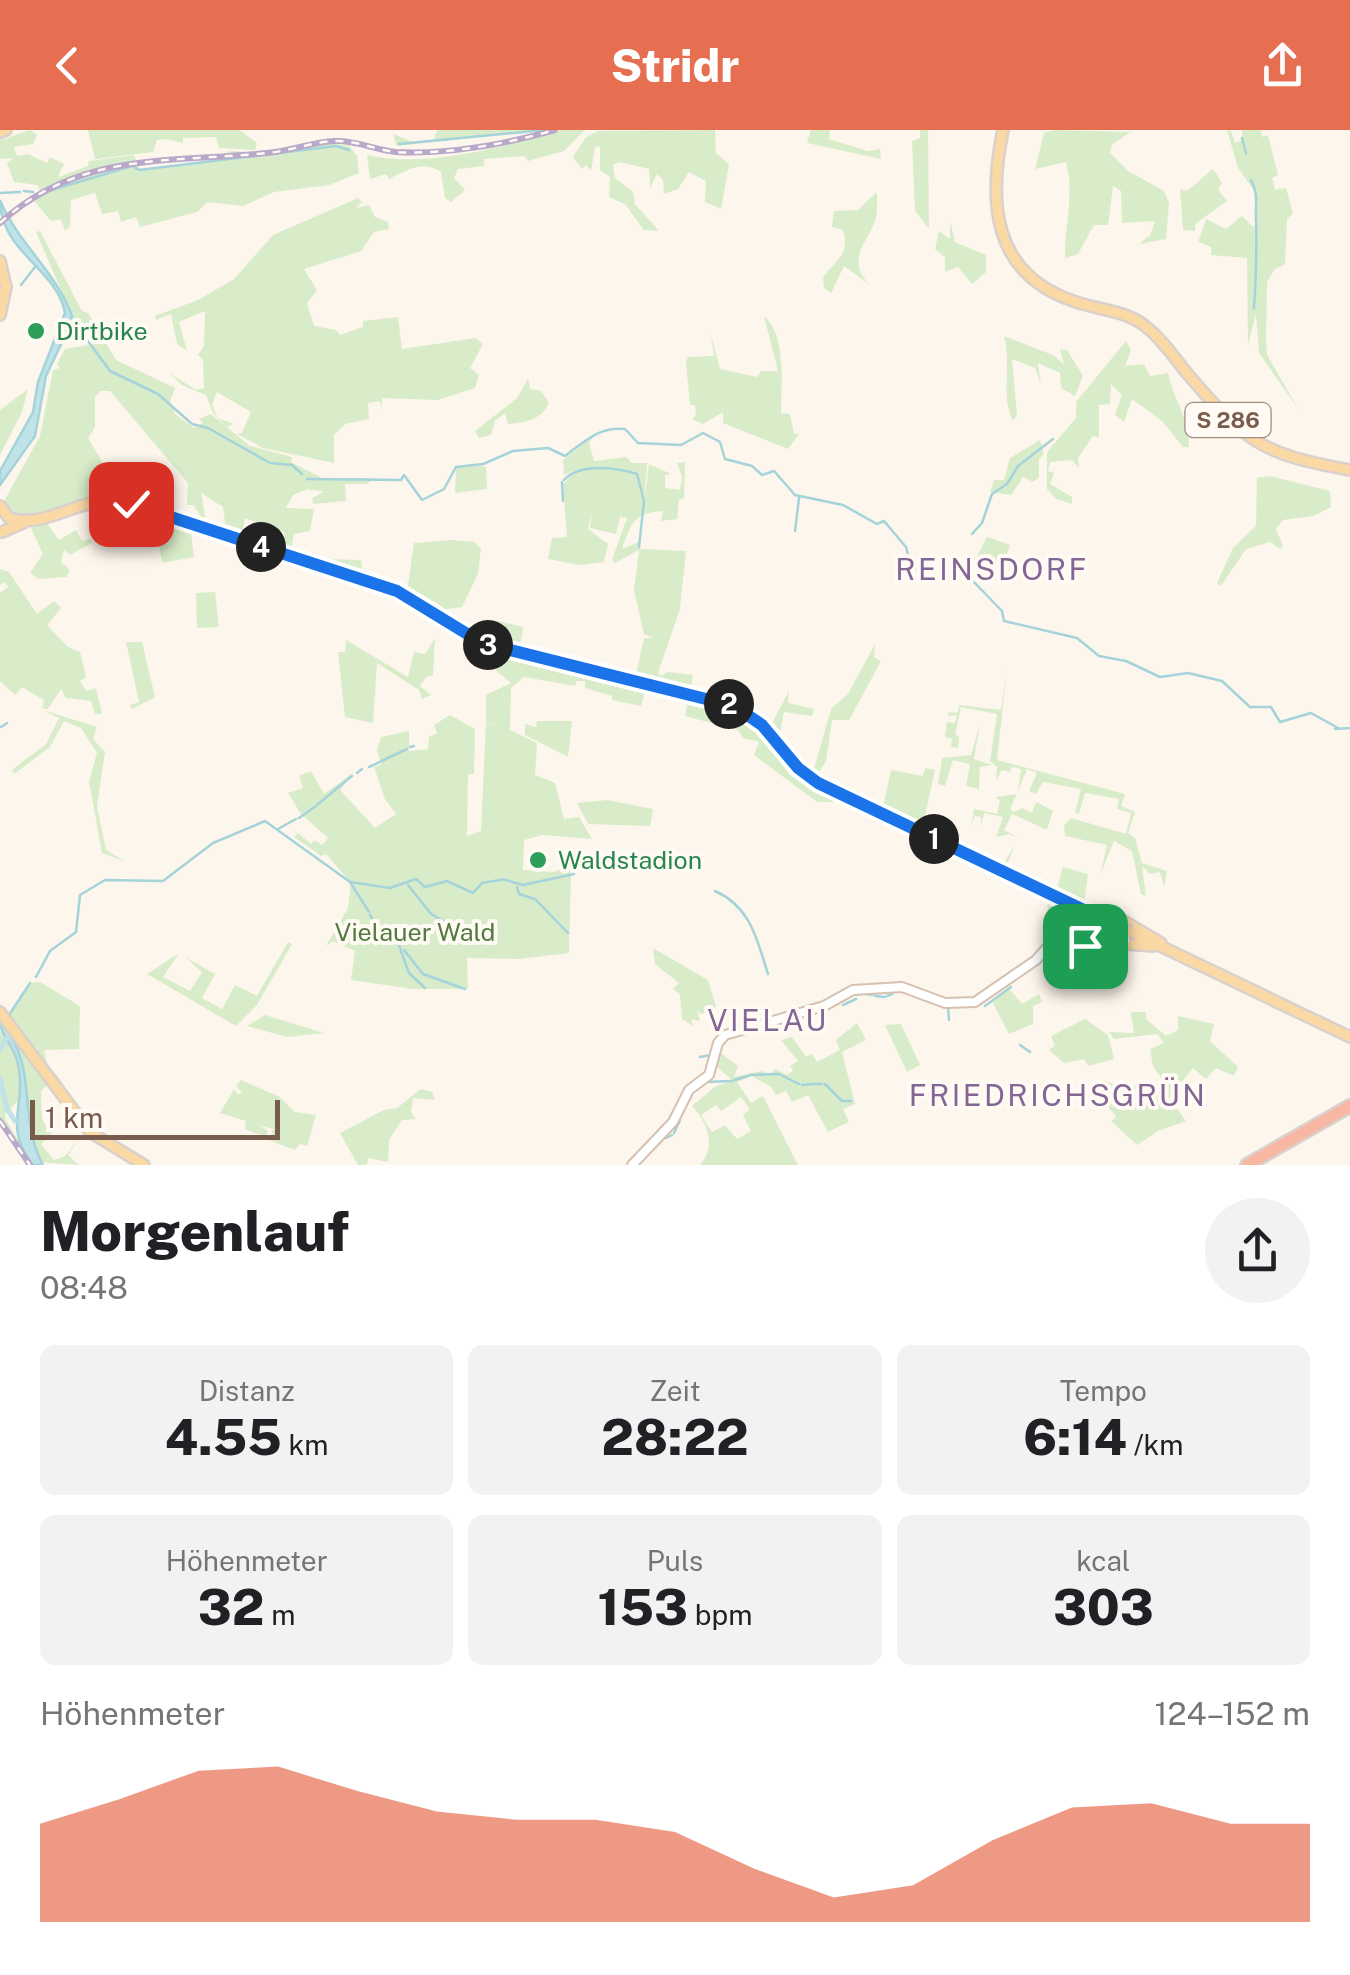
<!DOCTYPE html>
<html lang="de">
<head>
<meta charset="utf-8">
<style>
	:root { --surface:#fff; --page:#f2f2f2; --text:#202124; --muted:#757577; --accent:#e76f51 }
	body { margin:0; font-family:"Public Sans",sans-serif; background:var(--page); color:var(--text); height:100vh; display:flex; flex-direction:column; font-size:38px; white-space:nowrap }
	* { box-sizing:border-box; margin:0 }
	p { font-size:32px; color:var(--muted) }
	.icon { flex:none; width:55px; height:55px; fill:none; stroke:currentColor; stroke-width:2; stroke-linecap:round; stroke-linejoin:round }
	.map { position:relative; height:1035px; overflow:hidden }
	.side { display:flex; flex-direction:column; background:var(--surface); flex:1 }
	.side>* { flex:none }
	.scale { position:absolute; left:30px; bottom:25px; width:250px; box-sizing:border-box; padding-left:10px; border:5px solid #7a5c4d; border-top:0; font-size:28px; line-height:35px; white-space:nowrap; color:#7a5c4d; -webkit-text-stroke:8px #fffaf3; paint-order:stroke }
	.pin { position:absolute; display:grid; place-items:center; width:85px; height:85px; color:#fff; margin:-42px; border-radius:20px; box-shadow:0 5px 15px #0006 }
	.km { position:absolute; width:50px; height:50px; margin:-25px; border-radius:50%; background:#222; color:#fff; font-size:28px; line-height:50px; text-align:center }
	.round { display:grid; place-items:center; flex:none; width:105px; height:105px; border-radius:52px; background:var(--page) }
	.headline { display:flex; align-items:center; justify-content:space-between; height:170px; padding:0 40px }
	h1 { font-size:55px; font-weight:800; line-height:75px }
	.metrics { display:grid; grid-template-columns:repeat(3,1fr); gap:15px; height:170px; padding:10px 40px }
	.metrics div { display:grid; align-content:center; border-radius:15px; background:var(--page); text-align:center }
	.metrics b { font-size:50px; font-weight:800 }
	.metrics small { font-size:28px; font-weight:400 }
	.metrics p { font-size:28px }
	.chart { height:280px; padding:20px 40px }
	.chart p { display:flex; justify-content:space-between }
	.chart svg { width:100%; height:180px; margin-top:10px; fill:var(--accent); opacity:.7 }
	header { display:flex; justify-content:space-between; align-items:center; height:130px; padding:0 40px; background:var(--accent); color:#fff; font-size:45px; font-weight:800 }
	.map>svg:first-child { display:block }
	.green { fill:#d8ecc9; fill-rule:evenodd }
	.water { fill:#bfe3e8; stroke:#a5d3da; stroke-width:2.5 }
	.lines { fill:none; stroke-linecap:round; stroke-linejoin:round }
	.stream { stroke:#a5d3da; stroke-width:2.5 }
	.canal { stroke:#bfe3e8; stroke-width:5 }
	.secondary-casing { stroke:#d6c0b0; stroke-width:12 }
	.primary-casing { stroke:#dad1cd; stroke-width:14 }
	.highway-casing { stroke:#dad1cd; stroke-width:16 }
	.secondary { stroke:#fff; stroke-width:8 }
	.primary { stroke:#fbd9a5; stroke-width:9 }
	.highway { stroke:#f7b7a3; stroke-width:11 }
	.rail-casing { stroke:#b9a8c9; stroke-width:6 }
	.rail { stroke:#fffaf3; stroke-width:2.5; stroke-dasharray:8; stroke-linecap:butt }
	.primary-bridge-casing { stroke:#dad1cd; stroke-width:14; stroke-linecap:butt }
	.primary-bridge { stroke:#fbd9a5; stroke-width:9 }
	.route-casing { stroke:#fff; stroke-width:20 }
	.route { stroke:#1a73e8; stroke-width:12 }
	.leisure-dot { fill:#2e9e5b; stroke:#fffaf3; stroke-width:4 }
	.labels { text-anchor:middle; stroke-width:8; stroke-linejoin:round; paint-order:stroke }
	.shield { fill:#fffaf3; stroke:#a28b7f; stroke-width:2.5 }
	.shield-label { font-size:22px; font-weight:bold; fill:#7a5c4d }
	.leisure-label { font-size:25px; fill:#27864d; stroke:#fffaf3; text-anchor:start }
	.park-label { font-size:25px; fill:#537a41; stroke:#fffaf3 }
	.quarter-label { font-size:30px; letter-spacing:2.5px; fill:#846695; stroke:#fffaf3 }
</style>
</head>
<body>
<header><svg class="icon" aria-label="back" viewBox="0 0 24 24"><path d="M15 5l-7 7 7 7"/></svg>Stridr<svg class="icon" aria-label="share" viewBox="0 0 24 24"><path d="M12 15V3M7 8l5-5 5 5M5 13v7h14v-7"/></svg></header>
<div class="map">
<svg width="1350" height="1035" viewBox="0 0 1350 1035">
	<rect width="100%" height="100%" fill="#fdf6ec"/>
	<!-- green -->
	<path class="green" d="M30,0L37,5L33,14L14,17L17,26L28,24L47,33L50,27L64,34L58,47L88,36L89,31L134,25L140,39L206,32L231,21L262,23L327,13L349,16L357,26L359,43L329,55L274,62L243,76L208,72L197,82L140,97L136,87L121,92L118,81L102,84L95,63L71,70L70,96L65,101L61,89L51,91L30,66L40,61L38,55L14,52L7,33L14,28L0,29V4L4,9Z
		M88,0H240L257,13L255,20L219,18L216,7L183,8V13L166,9L157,10L153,22L95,29Z
		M437,0H545L397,16L393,4L413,12L434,10Z
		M562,0H585L564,21L528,31L524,26L484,29V36L458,39L454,48L465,60L451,72L445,68L441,42C423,30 407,40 389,49L386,44L370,49L367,25C428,39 503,16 562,0Z
		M715,0L716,23L729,34L721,79L705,72L706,51L689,42L678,59L664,64L663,50L657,44L650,58L649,39L620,32L613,35L615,48L633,62L635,74L659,101L644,100L625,74L609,67L610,47L600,40V16L595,17L591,41L586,35L582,39L573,27L585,8L598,1Z
		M811,0H830L829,9L868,21L880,19L881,29L807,13Z
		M920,0H928L929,99L915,81L912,11L920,8Z
		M1055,0L1130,2L1112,15L1110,23L1128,41L1164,61L1169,73L1166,109L1139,114L1150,105L1155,91L1122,93L1121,61L1113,56L1108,95H1094L1078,124L1065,128C1064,96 1075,65 1066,32L1035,39L1044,3Z
		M1227,0L1231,1L1235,13L1243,10L1242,0H1261L1262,7L1268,5L1278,45L1272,48L1275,60L1286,58L1293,83L1287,89L1285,134L1275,139L1267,152L1266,210L1267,225L1299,280L1259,223L1256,184L1248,215L1247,128L1211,125V117L1198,112L1206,89L1226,99L1242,86L1253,97L1257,93L1255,62L1238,38Z
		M1213,39L1222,53L1218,60L1227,71L1195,94V101L1183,100L1180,59L1187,61Z
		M877,62C877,73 878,86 873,96C862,119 848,132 870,155L844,136L831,163L824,158L823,148C835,130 851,125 843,100L832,97L834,81L858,80Z
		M358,68L362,72L356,78L369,75L375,87L388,92L389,99L374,102L361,121L304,139L317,160L307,173L314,196L336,200L340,205L363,197V191L398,187L402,219L476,208L483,214L470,238L479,245L475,258L438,270L382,268V279L380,271L368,273L369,289L345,294L334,305V333L263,318L237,304L242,303L251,282L217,262L212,275L218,288L234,294L227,297L213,283L206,265L182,255L169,243L196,260L204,258L203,230L198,225L204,216L205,181L179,192L187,221L177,214L171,184L156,190L155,186L198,170L234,149L273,105Z
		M950,91L955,112L986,125V142L972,154L958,137L945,142V127L935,119L939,101L950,109Z
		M40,101L82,181L88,183L116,230L175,258L170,271L175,284L194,298L203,293L199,289L211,284L250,316L292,327L291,332L322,348H373L367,354H345L346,371L313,374L312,368L324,362L308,359L293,365L286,378L314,379L310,401L294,404L291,421L285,419L284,402L245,388L242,404L226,401L223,377L201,363L206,392H198L200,386L194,375H187L188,353L110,261H101L95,267V297L88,308L105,337L103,351L92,359L94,368C67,376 22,403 4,371L40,306L53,240L60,238L57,234L65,219L94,214L71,183L36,102Z
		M764,186C787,206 781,256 781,283L790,284L794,304H799L788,319L723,293V282L703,294L692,289L696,285L695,275H690L686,232L688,227L714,226L711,204L720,239L757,247L761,241H778Z
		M1004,206L1053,225L1064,234L1060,219L1067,220L1083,246L1075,266L1061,258L1060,243L1038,233L1041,254L1035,238L1012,229L1017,285L1013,291C1000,264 1012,235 1004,206Z
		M1126,211L1131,220L1125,236L1144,234L1150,246L1168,243C1174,271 1189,287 1189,317H1183L1162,291L1132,269L1124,292L1115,285L1122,265L1111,254L1110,274L1099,275V307L1093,306L1078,328L1079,338L1072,330L1050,332L1048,341L1054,343L1050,354L1072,367V374L1056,369L1047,359V322L1076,288V272Z
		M528,249L530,259L541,261L549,273C541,290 527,292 508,294L505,283L495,291L491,305L479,308L475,301L517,268Z
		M28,259L22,282L0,325V280Z
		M594,305L589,313L594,331L626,327L632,333H647L644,375L649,334L671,344L665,345V358L680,360L682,347L677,333L685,332L684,368L679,370L677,389L661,391L663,381C635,383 632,391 622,419L639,412L640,419L686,421L680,479L658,543L661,546L668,542L693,545L691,556L726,566L772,593L789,561L788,573L814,579L812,586L784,582L779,607L812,646L831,579L848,564L875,514L874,527L881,531L849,590H832L826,631L815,648L880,681L878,689L839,672H817L754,625L759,612L743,608L738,600L685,586L688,568L646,557L641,576L612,570V566L585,558V551H577L575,556L524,547L511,558L510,600L537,613L535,645L555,653L564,689L579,687L592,709L542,705L524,710L523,740L553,742L568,737L571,742L569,823L519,829L467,828L468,859H413L351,850L355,821L333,811L326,816L348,778L351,753L326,724L321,726L294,707L298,703L311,714L314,710L322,715L328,708L301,684L288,663L303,658L299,646L311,641L324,664L354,642L340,660L375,698L396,684L385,669L374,637L381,635L377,619L381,607L409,601V621L428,619L429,607L437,603L434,595L450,585L475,599L474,644H468L467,706L481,701L486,593L497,596L486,592V565L511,553L455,507L459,499L487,510L495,490L523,497L520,516L558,527L562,523L565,529L636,545L644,508H653L644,504L634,460L639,420L615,433L612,430L627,388L620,387L616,404L590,398L592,382L588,399L608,414L604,432L579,435L548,429L552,408L567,407L563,355L575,340L564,345L563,330Z
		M1040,310L1044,324L1039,329V347L1033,352L1023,347L1011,365L990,362L994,350H1004L1010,328Z
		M473,335L486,337L487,359L455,363L456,338Z
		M1270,346L1330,361L1331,377L1313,386L1283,390L1276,399L1283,416L1280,419L1270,412L1246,419L1221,456L1217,453L1233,418L1256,396L1257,348Z
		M44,389L59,410L76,400L82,411L91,409L92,413L70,425L64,420L61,432L70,440L66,447L39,449L30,443L43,424L29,394Z
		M174,391L191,402L194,427L162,433L155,393L172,397Z
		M987,407L1010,415L999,449L987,443V436L974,432Z
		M451,410L474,412L481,418L478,444L462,477L423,482L404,468L337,447L338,439L327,435L329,429L361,430L363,447L407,462L414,413Z
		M0,439L9,442L37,484L54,471L61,478L47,495L68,517L80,522L86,547L80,551L86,561L96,558L102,584H95L91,571L66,568L61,559L48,579L42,578L44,570L22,557L15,565L0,551V463L8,457L5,452L0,455Z
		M215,462L219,497L197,498L196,463Z
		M435,508L433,546H427L420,556L431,565L422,569L419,560L377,533L373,593L345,587L338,522H345L346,510L408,547L414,522L425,524Z
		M126,512H142L155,567L132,579L130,575L139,572Z
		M1007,540L997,630L1125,664L1121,676L1135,682L1128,703L1135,708L1142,733L1167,741L1164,757L1160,742L1150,744L1142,736L1146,766L1141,764L1132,721L1114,711L1100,745L1107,715L1065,706L1064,695L1071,688L1126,704L1131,683L1117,679L1119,669L1085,663L1079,684L1075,683L1081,659L1043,652L1036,664L1029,661L1037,643L1027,639L1018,661L1021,639L1012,637L1010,642L1002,640L996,651L997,637L990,631L997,584L961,577L955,605L959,606L958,618L951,617L952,609L945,607L947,592L955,593L957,585L948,586L949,582L958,583L959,575L1001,580Z
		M43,580L97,597L93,609L105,622L97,676L106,720L126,732L102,723L89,651L97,623L81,598L64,591L50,617L14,644L12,640L46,614L59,588Z
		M537,591H572L568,627L525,605V594L536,597Z
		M980,595L974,629L992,635L980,637L979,659L966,656L970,634L953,630L945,656L938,654L942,628L971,625Z
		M925,638L935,640L922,699L883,678L891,640L923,646Z
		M1017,664L1010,679L1014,682L1022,678L1032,683L1036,672L1053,681L1047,700L1012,684L1004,700L1021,709L1009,704L996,707L1003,687L984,683L981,695V687L975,686L971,695L974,679L997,684L1000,671L995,667Z
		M607,670L653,679L650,696L588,694L577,673Z
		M948,710L1002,736L1015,715L1006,737L1056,762L1063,737L1088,744L1084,774L1111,784H1098Z
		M1047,765L1106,796L1116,809L1090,816L1083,788L1048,787Z
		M288,812L292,814L257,875L236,896L147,844L179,823L163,847L190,861L202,842L185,827L215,844L202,868L222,879L235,855L257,866Z
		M653,818L708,850L716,877L701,884L697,880L700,891L691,889L693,896L682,889L680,864L673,859L679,853L655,834Z
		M40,852L80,876L79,919L44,920L50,944L55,943L61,951L57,955L33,920L40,919L31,918L51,952L41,961L42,990L52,1004L41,1014L54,1030L65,1026L79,1009L68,1025L79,1035L41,1032C19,982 38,937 0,889V884L8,888L30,853Z
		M1008,857L1022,874L1039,864L1042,872L1033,876V894L1009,904L993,873Z
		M1131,882H1146V889L1166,906L1178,900V886L1214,894L1210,911L1238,937L1234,946L1216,938L1206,949L1193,938L1169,968L1186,991L1158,1001L1137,1015L1111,991L1116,987L1104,971L1112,965L1100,969L1091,957L1104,950L1126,960L1137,954L1153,960L1165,953L1153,936L1150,919L1164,913L1157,904L1114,909L1109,902L1134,903Z
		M265,885L324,903L287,907L247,896Z
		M1085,889L1108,905L1114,929L1088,936L1084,929L1064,933L1049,920L1055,916L1051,906Z
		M857,893L866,910L842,922L855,974L843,979L849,992L828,1002L808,965L792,972L786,961L776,965L771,957L752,946L737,952L751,973L763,966L798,1035H700C716,1017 709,994 692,976L716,956L733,951L715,935L718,921L738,936L734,947L762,941L771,945L775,939L787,945L793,941L790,936L798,931L781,910L792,907L806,927L812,924L817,932L840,920L836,910ZM741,967L750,979L743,985L751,1001L737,1009L725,995L712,1002L701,985L716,975L721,981Z
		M901,894L920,935L907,942L885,895Z
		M0,899C15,922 21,939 22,967L5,984L6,990L33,1035L0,989Z
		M241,950L280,967L295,982L316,985L307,1016L300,1014L295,1020L269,1010L273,999L259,995L268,1001L266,1007L245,999L246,991L220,983L234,959L238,965L242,962L236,956Z
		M421,959L432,962L435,970L413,968L411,982L416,989L402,990L389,1010L388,1032L368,1028L367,1035H358L340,1003L384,980L397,978Z"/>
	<!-- water -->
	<path class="water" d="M0,70C18,114 58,143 73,189L46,246L35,306L0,355V341L33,282L38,252L65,183C58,140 0,122 0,70Z
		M0,889C41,941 16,985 43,1035H33C2,995 27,977 18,934C15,917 0,906 0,889Z"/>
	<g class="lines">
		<!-- stream -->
		<path class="stream" d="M1242,8L1246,23
			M399,14L545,0
			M1251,50C1259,66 1255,73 1256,89C1257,119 1256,147 1254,178
			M24,61L33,62
			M0,63L20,62
			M35,65L132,36L139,40L336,16L349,20
			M21,155L35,137
			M71,188L110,241L158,264L192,294L208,298L270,333L292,335L302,344
			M307,349L401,350L404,345L422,370L444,359L456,337L483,334L513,321L548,318L565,326C584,312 599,296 625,299L638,313L681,315L703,303L720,312L725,329L752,336L762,345L774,341L795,365L843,375L877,394L884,391L906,417L911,436L932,448L963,445L971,449L1002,481L1004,491L1077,508L1099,526L1126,531L1160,547L1188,543L1222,551L1250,577H1271L1280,592L1311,583L1338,598
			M564,350C580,332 618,338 637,344L644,371L639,417
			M562,352L563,371
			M795,401L799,368
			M972,404L982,393L992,364L1007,354L1018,336L1053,309
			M1,597L7,593
			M1335,599L1350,598
			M410,617L414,616
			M369,637L407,619
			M357,643L362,639
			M318,674L352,646
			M299,688L316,676
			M278,699L296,689
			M502,749L523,755L574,744
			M350,752L369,782
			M408,755L431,784L445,792
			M517,757L519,764L535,769L568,803
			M715,761C751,777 757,810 768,844
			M370,785L377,797
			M447,794L461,800
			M463,800L478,806
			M384,801L396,807L409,843L425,858
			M404,820L423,844L465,859
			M36,847L50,821L76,802L80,765L105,750L163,751L213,713L265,691L350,752L390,758L416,749L425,757L447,751L473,763L482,753L500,750
			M866,864L872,865
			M875,866L885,867
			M887,866L892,864
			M843,875L856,869
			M985,876L1011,857
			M948,877L949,890
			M821,882L825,881
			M9,885L30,853
			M807,886L818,882
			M1020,915L1030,922
			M700,927L711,925
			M750,945L779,944L799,954
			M734,950L748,946
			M705,952L732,951
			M813,954H822
			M825,954L842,971H851
			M802,955L812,954
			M674,1003L680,990
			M666,1008L672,1005"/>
		<!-- canal -->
		<path class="canal" d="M0,920L6,908
			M0,949L7,979L15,991"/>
		<defs>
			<path id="secondary" d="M632,1035L673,992L689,960L709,945L718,913L725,905L824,876L853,860L902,857L945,873L975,872L1036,830L1052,812L1098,818L1123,806"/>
			<path id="primary" d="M1003,0C988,72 992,143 1073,171C1097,180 1125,180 1145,196C1161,208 1173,226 1186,242C1245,311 1259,324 1350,340
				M0,2L6,0
				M0,131L6,157L0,185
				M0,376L9,388C46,400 82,365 119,371L397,461L478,511L727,573L762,595L798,638L818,653L1123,799
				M2,402L25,392
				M1103,786L1122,790L1161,813
				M1103,793L1125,814L1154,816
				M1131,802L1350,907
				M0,882L90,1002L144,1035"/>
			<path id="highway" d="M1247,1035L1350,976"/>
		</defs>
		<!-- secondary casing -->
		<use href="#secondary" class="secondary-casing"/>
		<!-- primary casing -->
		<use href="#primary" class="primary-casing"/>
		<!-- highway casing -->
		<use href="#highway" class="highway-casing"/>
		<!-- secondary -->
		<use href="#secondary" class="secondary"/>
		<!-- primary -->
		<use href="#primary" class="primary"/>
		<!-- highway -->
		<use href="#highway" class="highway"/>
		<defs>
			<path id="rail" d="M0,93C79,21 169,33 267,23C290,21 312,12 335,11C356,10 375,20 396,22C446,25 506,14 555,0
				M1147,961V967H1140L1139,963Z
				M0,991L30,1035"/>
		</defs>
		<!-- rail casing -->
		<use href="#rail" class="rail-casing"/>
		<!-- rail -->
		<use href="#rail" class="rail"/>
		<defs>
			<path id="primary-bridge" d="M1123,799L1131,802"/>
		</defs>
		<!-- primary-bridge casing -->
		<use href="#primary-bridge" class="primary-bridge-casing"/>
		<!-- primary-bridge -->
		<use href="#primary-bridge" class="primary-bridge"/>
	</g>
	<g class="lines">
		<defs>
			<path id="route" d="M131,374L397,461L482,513L734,576L762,595L798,638L818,653L1092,784L1119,809L1106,816H1085"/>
		</defs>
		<!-- route casing -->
		<use href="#route" class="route-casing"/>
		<!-- route -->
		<use href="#route" class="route"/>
	</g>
	<!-- markers -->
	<g class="leisure-dot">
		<circle cx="36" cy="201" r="10"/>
		<circle cx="538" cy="730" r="10"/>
	</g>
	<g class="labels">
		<!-- shield labels -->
		<rect class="shield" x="1185.5" y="273" width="85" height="34" rx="8"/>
		<g class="shield-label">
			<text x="1228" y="298">S 286</text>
		</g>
		<!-- leisure labels -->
		<g class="leisure-label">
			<text x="56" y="210">Dirtbike</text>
			<text x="558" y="739">Waldstadion</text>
		</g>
		<!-- park labels -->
		<g class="park-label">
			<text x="415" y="811">Vielauer Wald</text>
		</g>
		<!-- quarter labels -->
		<g class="quarter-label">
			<text x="992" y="450">REINSDORF</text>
			<text x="768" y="901">VIELAU</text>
			<text x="1058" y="976">FRIEDRICHSGRÜN</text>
		</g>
	</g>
</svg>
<div class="scale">1 km</div>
<div class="pin" style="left:1085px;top:816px;background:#1e9e55"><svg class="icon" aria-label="arrive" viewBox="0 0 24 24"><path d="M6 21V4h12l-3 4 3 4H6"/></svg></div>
<div class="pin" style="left:131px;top:374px;background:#d93025"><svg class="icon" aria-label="check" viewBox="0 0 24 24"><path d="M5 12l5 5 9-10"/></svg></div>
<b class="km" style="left:934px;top:709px">1</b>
<b class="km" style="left:729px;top:574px">2</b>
<b class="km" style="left:488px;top:515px">3</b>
<b class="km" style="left:261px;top:417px">4</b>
</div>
<section class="side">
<div class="headline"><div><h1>Morgenlauf</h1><p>08:48</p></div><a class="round"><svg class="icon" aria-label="share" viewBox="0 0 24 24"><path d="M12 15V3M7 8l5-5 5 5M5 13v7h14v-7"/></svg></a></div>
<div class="metrics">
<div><p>Distanz</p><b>4.55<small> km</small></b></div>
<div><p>Zeit</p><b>28:22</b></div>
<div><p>Tempo</p><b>6:14<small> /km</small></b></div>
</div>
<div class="metrics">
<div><p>Höhenmeter</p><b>32<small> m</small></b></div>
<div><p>Puls</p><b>153<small> bpm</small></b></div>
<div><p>kcal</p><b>303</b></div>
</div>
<div class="chart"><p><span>Höhenmeter</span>124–152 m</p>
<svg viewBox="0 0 160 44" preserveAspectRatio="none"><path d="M0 44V20L10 14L20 7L30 6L40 12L50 17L60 19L70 19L80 22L90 31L100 38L110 35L120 24L130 16L140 15L150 20L160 20V44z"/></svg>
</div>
</section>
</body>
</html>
